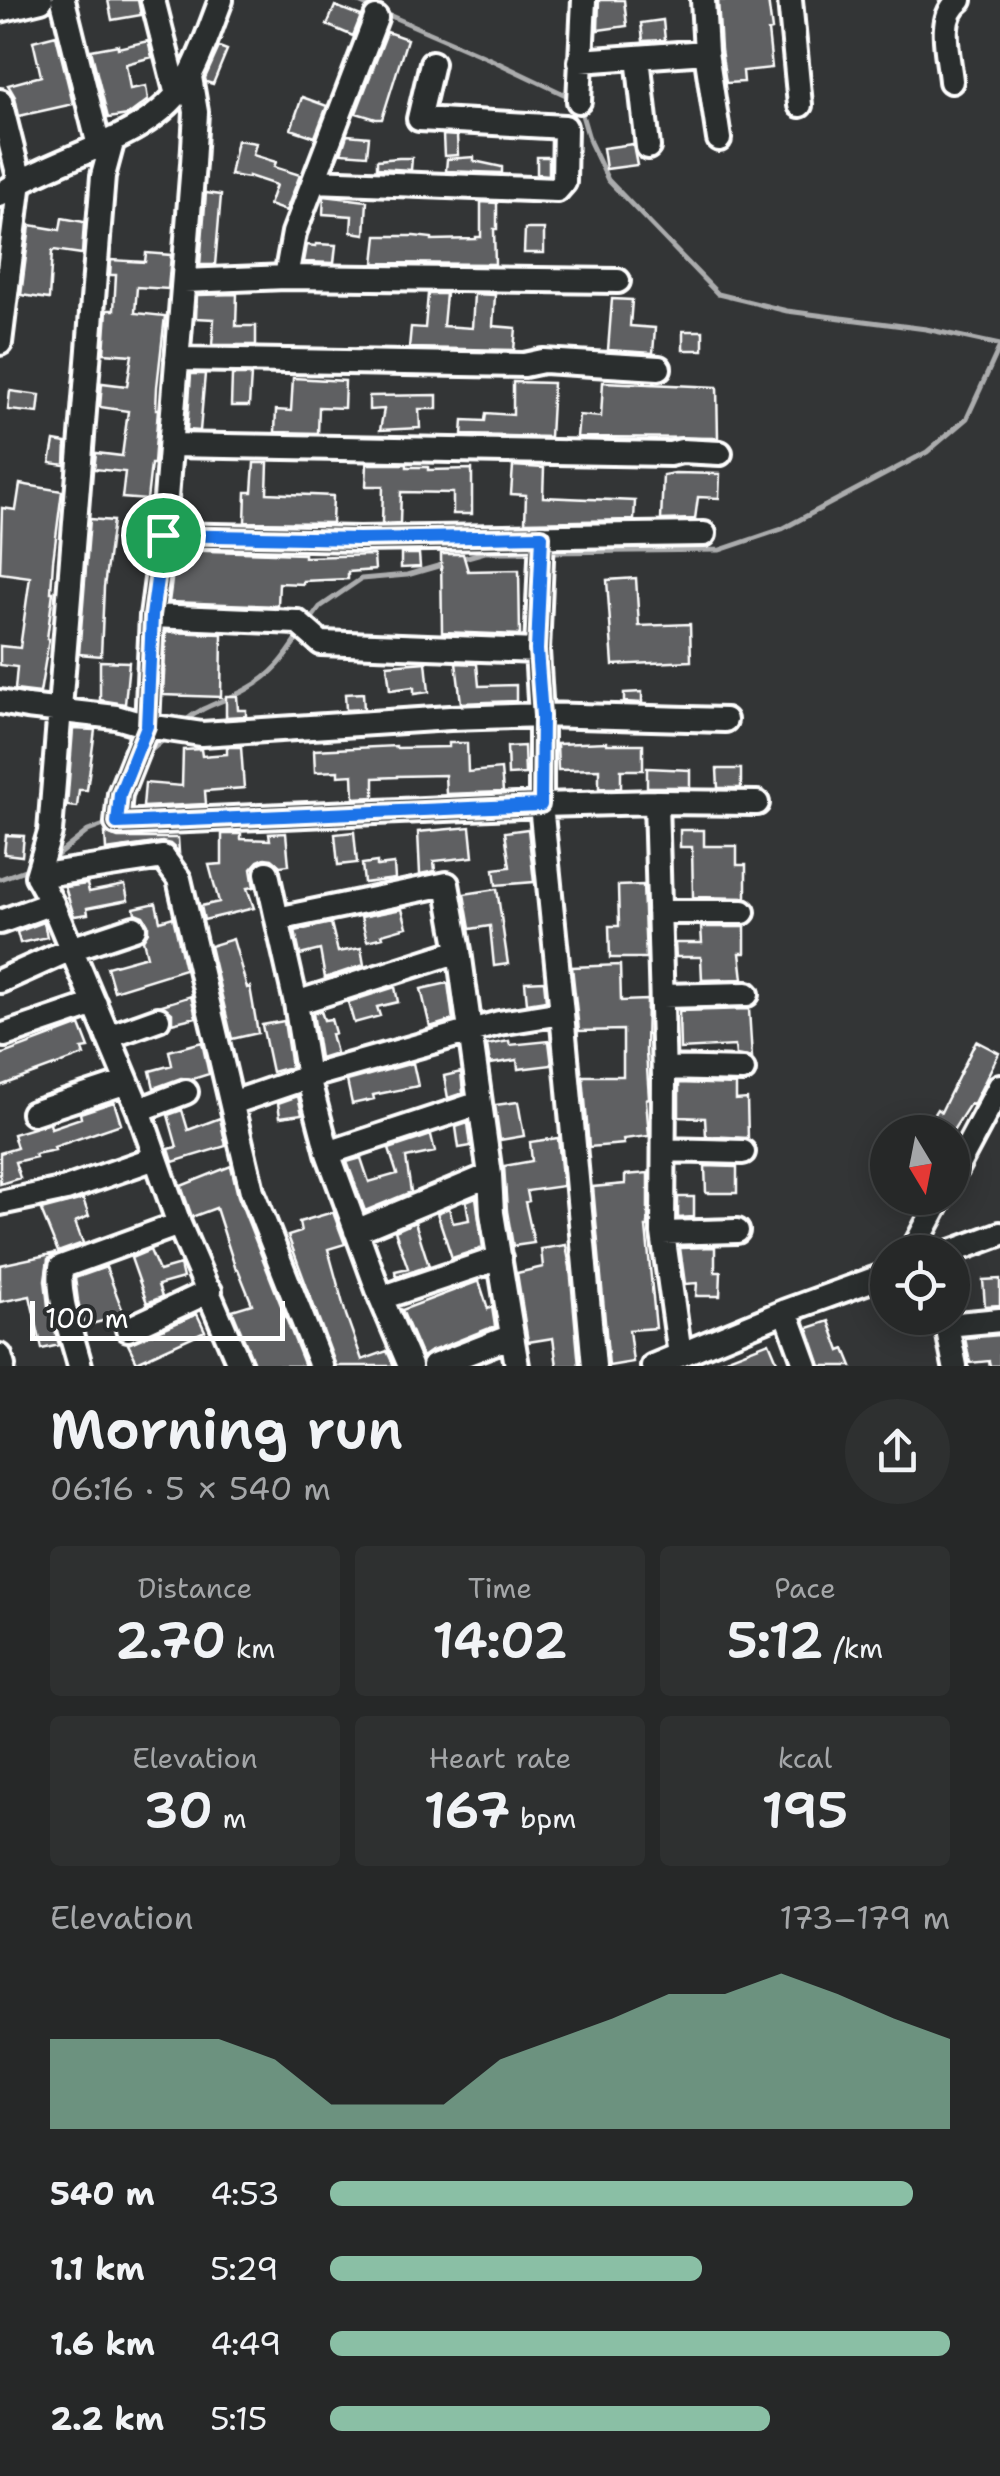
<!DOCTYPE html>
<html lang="en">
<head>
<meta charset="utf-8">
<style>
	:root { --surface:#262828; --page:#2e3030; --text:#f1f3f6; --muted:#a4a6a8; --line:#424445; --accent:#8abfa5 }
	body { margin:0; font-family:"Shantell Sans",sans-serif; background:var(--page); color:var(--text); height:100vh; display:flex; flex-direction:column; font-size:38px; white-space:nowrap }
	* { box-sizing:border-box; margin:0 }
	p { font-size:32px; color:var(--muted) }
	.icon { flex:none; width:55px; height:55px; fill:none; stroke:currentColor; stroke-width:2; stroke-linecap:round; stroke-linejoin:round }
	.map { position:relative; height:1366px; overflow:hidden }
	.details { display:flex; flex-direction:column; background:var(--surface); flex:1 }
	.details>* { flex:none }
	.needle { width:65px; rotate:170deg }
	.buttons { position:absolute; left:870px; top:1115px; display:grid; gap:20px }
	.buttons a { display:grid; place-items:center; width:100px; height:100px; border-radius:50%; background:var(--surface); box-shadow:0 5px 25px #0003,0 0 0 2px var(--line); font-size:50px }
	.scale { position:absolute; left:30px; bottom:25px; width:255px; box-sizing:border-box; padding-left:10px; border:5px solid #fff; border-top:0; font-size:28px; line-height:35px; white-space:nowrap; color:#fff; -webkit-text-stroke:8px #2a2d2e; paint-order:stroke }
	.pin { position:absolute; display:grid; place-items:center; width:85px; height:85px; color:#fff; margin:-42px; border:5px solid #fff; border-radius:50%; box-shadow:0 2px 10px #0007 }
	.round { display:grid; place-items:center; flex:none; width:105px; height:105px; border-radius:52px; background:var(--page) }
	.overview { display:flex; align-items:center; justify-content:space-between; height:170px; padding:0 50px }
	h1 { font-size:55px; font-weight:600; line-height:75px }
	.figures { display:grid; grid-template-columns:repeat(3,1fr); gap:15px; height:170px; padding:10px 50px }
	.figures div { display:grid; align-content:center; border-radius:10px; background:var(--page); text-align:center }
	.figures b { font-size:50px; font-weight:600 }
	.figures small { font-size:28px; font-weight:400 }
	.figures p { font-size:28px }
	.chart { height:280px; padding:20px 50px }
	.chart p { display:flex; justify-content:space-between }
	.chart svg { width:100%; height:180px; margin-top:10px; fill:var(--accent); opacity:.7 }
	ul { padding:0 50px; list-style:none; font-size:32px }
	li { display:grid; grid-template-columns:160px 120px 1fr; align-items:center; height:75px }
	li i { height:25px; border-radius:12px; background:var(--accent) }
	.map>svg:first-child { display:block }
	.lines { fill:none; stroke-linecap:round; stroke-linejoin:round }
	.stream { stroke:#abacad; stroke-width:5 }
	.building { fill:#5f6162; stroke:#fff; stroke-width:2.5 }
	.minor-casing { stroke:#fff; stroke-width:30 }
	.minor { stroke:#2a2d2e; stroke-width:22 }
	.route-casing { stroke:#fff; stroke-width:20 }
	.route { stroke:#1a73e8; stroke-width:12 }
</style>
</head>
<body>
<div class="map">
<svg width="1000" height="1366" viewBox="0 0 1000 1366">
	<rect width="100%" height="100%" fill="#333536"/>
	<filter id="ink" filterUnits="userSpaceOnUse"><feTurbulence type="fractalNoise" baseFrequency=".01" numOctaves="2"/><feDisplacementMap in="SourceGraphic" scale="20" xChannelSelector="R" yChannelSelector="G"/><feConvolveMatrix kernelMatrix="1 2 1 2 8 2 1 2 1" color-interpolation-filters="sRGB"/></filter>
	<g filter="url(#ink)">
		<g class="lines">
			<!-- stream -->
			<path class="stream" d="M354,0L490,59L570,97
				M580,108L590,142L608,180L718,294L787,311L926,329L1000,345
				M549,552L720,550L782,529L927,452L967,418L1000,346
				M460,559L485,552H533
				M309,622L320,607L361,579L407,575L445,564
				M184,722C206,703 226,702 249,688C274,674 285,658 300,635
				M145,760L149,752L168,736
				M50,861L88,831L112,822
				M0,879L30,868"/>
		</g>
		<!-- building -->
		<path class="building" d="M108,0H138L141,15L112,20Z
			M599,0H624L627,26L598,30Z
			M718,0H768L772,30L768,31L772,68L743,71L744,82L726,83L721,50Z
			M335,6L361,16L353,36L327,25Z
			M663,20L665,40L643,41L641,23Z
			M387,32L407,39L382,119H376L356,113Z
			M56,35L73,104L19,116L15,97L8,85L41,76L33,41Z
			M148,41L152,57L126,64L130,89L146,86L148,100L128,115L108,118L91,50L118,45V48Z
			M219,47L227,50L213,84L206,82L205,78Z
			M302,97L327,106L315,137L291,129Z
			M347,135L369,137L367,155L341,153Z
			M443,135L457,136L458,155L444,156Z
			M237,140L256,143L253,155L276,162L274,167L300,175L286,211L269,205L276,185L249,176V178L230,175Z
			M633,144L637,165L606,169L603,148Z
			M474,157V161L502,167V173L446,171L447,159Z
			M537,157H549V175L537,174Z
			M399,158H412L411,170L377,168V160Z
			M206,193L221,195L215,265H200Z
			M324,196L367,201L365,234L351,232L352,216L323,214Z
			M481,202L497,203V229H494L495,264L374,263L377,236H414L432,238V240L476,239V237H481Z
			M62,218L84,222L82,254L54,250L52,252L49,299L21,295L30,225L60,230Z
			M525,229H544V253H524Z
			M316,244L336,245L334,263L304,262L307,245L316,246Z
			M146,253L171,255L168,289L137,287L135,313L165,316L157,387L156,409H158L154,464H151L147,500L122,498L125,472L94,469L96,453L122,456L128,411L100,407L102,383L127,386L132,355L104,353L107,310H114L116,275H110L111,260L145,262Z
			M237,294L236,326H256V345H212L214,319L196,318L197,295Z
			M428,294H446L443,326L472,328L474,294L495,295L493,326L516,328L514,350L409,348L411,327L425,328Z
			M612,299L632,300L630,326L655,328L653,353L608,350Z
			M683,331H703V350H683Z
			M191,374H205L200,431L187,430Z
			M232,375H251L249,406H231Z
			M293,378L345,381L344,408L319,407L318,433L275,432L276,410L291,411Z
			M513,382L553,383L550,437L462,435L463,420L485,421L486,413L513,415Z
			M603,382L717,387L718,438L577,437L579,415L601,417Z
			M10,391L40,395L38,413L8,410Z
			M437,395V409H419L420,428L380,430L384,409L369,410V396Z
			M54,441L66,443L65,465L50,463Z
			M254,463H268L267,493L333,496L332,523L245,522L246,492H252Z
			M367,464H407V467H428V470L472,469V514H453V493L401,492L400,523L382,524L383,486H366Z
			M513,466L544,468L543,497L635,501L634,520L525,522L526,495L511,494Z
			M675,473L720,474L719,498L698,497L695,519L661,520L663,475Z
			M20,484L62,491L53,561L51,592H53L47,639H49L40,693L15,690L17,667L0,665V646L20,648L30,577L0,573L2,508L16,510Z
			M90,519L113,521L104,587L101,656L79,654Z
			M176,550L304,554V557L374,555L375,570L348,572V579L303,581V584L279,583L278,606L169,602Z
			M401,554H419L420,567L401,568Z
			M441,554H463L468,571L519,570L520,635L442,632Z
			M636,578L639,626L690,624L691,661L613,665L607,580Z
			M166,632L222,634L221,697L163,695Z
			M100,661L129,662L125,704L100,700Z
			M426,662L429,692L414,694V687L390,690L387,665Z
			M456,663L477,664L479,686L516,685V701L461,703Z
			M642,692V703L624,702V693Z
			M363,693L364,709L346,710L345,694Z
			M226,696H237L238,710H246V716L226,717Z
			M73,729L95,730L87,790H79L77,807L67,806Z
			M607,742V744H643V770H621V788H599V769L558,770L557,744Z
			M449,743H467L468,772L501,769L503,792L446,794L445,775L397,776V777L374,778V797L354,798L353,775L338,776V771L315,772L314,750L396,746V748L449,747Z
			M524,746L525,774L508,775L507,747Z
			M227,747H241L244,788L205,791L206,804L143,807L145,783L182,786L183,750L201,749L202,756L227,754Z
			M647,768L690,770V787H647Z
			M717,769H741V788H718Z
			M470,827L473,857L434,861L435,871L420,874L418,832Z
			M528,829L534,882L496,885L494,869L510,867L505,832Z
			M680,830H704V846H737V865H746V898L693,897L692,847H680Z
			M354,832L357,863L338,865L335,834Z
			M105,833L118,838H178L179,852L170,844L162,842L106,850Z
			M286,833L289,865L280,866L272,859L265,858L258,861L251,869L254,887L247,888L254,908L204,920L201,906L219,902L209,865L222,864V834H241V839L270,840L269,834Z
			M6,835L24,836L22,856L4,854Z
			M377,862V866L394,864L395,879L364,883L362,864Z
			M87,884L89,892L125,885L128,900L87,908L88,914L74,916L65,887Z
			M643,885L646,958H610L609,926H619L618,886Z
			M497,889L508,964L494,966L490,926L470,929L464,894Z
			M156,903L160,921L173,917L185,969L114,991L107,967L147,956L143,940L148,932V924L143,916L135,913L134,908Z
			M402,909L407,927L382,934L383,937L367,941L361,917Z
			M44,922L47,937L20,943L17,932Z
			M331,923L338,952L361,948L364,965L325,978L320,950L300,955L295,931Z
			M701,927H745V953H740L743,979L702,980L701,957H676L675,943H702Z
			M233,939L247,988L250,987L258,1033L232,1039L210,946Z
			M620,965L621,1001L647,1000L646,1052L649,1098L646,1099L649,1136L623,1139L624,1144L589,1147L583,1076H623V1030L579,1031L572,967Z
			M544,981L546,1000L527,1003L525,982Z
			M448,983L453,1020L430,1027L421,989Z
			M395,987L398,1002L377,1007L380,1016L354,1023L348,1002Z
			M191,996L196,1017L172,1023V1013L162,1005Z
			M749,1009L752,1058L736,1055L735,1046L680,1049L679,1011Z
			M321,1011L324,1020L331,1019L335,1033L331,1034L336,1053L320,1058L313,1013Z
			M284,1021L291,1067L272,1072L262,1025Z
			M80,1025L89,1048L82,1049L84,1055L0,1086V1055Z
			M509,1041L510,1045L549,1041L552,1065L518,1069L517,1060L490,1064L487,1045Z
			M976,1041L999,1053L973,1105L970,1104L952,1132H940L927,1125L937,1109L941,1112Z
			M202,1042L209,1074L193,1079L181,1078L154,1088L150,1071L172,1065L169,1051Z
			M413,1063L418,1086L373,1095L374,1099L352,1104L347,1081Z
			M461,1072L463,1093L448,1098L444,1076Z
			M679,1083L736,1085V1100L747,1099L748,1138L706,1136L705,1118L679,1117Z
			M298,1096L302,1114L280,1117L278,1103Z
			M114,1102L121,1124L54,1147L55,1150L35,1154L36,1157L15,1162L20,1178L0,1184V1153L17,1148L13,1134L50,1123L51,1128L81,1118L80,1113Z
			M518,1102L524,1136L500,1140L495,1105Z
			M182,1110L188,1130L220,1118L226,1146L173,1162L169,1149L177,1147L168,1115Z
			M468,1123L471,1146L459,1148L456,1127Z
			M431,1135L435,1152L406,1158L411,1192L365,1211L347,1162L361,1158L369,1182L397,1174L389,1149Z
			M558,1138L563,1186L527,1191L529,1201L525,1202L534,1243L513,1246L507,1211L504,1166L532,1161L530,1142Z
			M231,1166L238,1196L305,1366H255L232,1310L252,1304L238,1269L236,1270L216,1208L192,1217L181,1186Z
			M705,1166L737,1167V1193H706Z
			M648,1173V1227H646L656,1328L629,1330L633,1362L609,1366L593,1187L625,1184V1175Z
			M476,1197L483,1248L452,1258L437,1213L449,1208L453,1223L469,1220L466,1201Z
			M678,1197H694V1217L678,1218Z
			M83,1199L89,1216L75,1222L83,1243L58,1252L41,1210Z
			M333,1212L345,1244L328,1249L346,1315L362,1360L387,1351L394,1366H336L288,1236L301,1232L299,1222Z
			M415,1222L429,1266L396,1277L395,1271L408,1268L395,1231Z
			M566,1245L570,1267L579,1366H557L553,1338L528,1342L517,1273L543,1267L541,1249Z
			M715,1247V1272H721L720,1296H696L697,1283L685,1284L680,1248Z
			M150,1250L159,1271L180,1265L183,1278L158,1285L162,1297L147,1303L131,1258Z
			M56,1253L48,1259L45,1280L48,1306L59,1345L42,1349L30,1296L0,1302V1265Z
			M106,1267L124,1314L116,1320L113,1326L110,1319L84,1326L78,1301L75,1278Z
			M1000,1279V1305L985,1306L983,1280Z
			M479,1281L488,1309L492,1307L495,1326L429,1352L422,1357L402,1310Z
			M197,1314L205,1331L137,1362L128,1344Z
			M829,1321L840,1351L845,1349L852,1366H821L808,1328Z
			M1000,1335V1366H990L989,1361L970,1363L965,1338Z
			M769,1342L779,1366H710V1365Z"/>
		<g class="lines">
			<defs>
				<path id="minor" d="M63,0L99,146
					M153,0L177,95
					M703,0L706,52L719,139
					M790,0L800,105
					M0,10L41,0
					M638,57L648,147
					M580,61L706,52
					M190,77L196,112L193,164L163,535L152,616L147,726L120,794L117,823L541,805L562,1013L594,1366
					M951,81C949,56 936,17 960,0
					M0,101L20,181L0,343
					M579,101L584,0
					M113,139L103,176L50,832L37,876L52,903L139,1110L179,1224L240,1366
					M314,181L557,190L564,182L565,127L419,119L432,63
					M0,195C57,153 150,143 188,79C202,55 211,25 221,0
					M286,277L294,233L376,18
					M184,281L286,277L618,281
					M177,359L524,365L543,361L659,368
					M171,445L670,454L681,451L720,453
					M163,535L359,539L704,534
					M152,616L297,622L321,643L537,651
					M0,702L27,707L116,717L147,726L202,734L450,718L541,715L537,651L542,536
					M725,720L541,715V805L656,802L757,803
					M656,802L664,1077L663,1233L680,1355
					M267,873L277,919
					M37,876L163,857L179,879L252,1191L321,1366
					M659,912H743
					M0,922L52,903
					M0,981L71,949L134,928
					M662,996L747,994
					M296,1003L459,951
					M4,1035L95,1004
					M108,1037L158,1019
					M664,1068L743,1070
					M232,1103L308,1077L499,1023L562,1013
					M139,1110L186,1092
					M33,1113L127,1082
					M664,1150L743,1152
					M328,1153L480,1103
					M952,1176L1000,1086
					M0,1203L66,1189L155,1158
					M356,1231L490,1175
					M663,1233L737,1231
					M912,1252L941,1198
					M951,1252L1000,1234
					M381,1298L500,1258
					M786,1311L806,1366
					M943,1318L947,1325L955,1366
					M947,1325L1000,1320
					M128,1329L210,1291
					M0,1356L3,1366
					M80,1366C72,1334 57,1299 61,1267L179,1224
					M410,1366L381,1298L328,1153L308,1077L296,1003L277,919L447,884L459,951L490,1175L492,1213L517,1366
					M434,1366L512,1336
					M653,1366L786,1311L888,1274"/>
			</defs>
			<!-- minor casing -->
			<use href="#minor" class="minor-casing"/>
			<!-- minor -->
			<use href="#minor" class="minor"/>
		</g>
	</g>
	<g class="lines" filter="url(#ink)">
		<defs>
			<path id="route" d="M163,535L359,539L542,536L537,650L542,716L541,805L117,823L120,794L147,726L152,616Z"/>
		</defs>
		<!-- route casing -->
		<use href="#route" class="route-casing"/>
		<!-- route -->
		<use href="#route" class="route"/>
	</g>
</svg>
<div class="buttons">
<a><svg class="needle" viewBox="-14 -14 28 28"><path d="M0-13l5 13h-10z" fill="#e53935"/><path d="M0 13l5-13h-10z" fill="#a4a6a8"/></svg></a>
<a><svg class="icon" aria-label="locate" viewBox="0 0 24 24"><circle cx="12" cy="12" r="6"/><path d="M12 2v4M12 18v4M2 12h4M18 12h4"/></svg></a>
</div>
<div class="scale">100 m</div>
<div class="pin" style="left:163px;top:535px;background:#1e9e55"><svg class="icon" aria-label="arrive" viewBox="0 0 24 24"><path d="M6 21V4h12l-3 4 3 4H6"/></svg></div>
</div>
<section class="details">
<div class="overview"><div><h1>Morning run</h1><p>06:16 · 5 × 540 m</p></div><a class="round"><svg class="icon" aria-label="share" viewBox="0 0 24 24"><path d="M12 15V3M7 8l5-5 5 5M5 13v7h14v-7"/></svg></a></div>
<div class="figures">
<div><p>Distance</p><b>2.70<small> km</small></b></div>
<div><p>Time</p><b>14:02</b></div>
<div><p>Pace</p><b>5:12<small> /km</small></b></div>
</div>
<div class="figures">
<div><p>Elevation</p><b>30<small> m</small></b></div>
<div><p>Heart rate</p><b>167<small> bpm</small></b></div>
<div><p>kcal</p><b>195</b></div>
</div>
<div class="chart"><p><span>Elevation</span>173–179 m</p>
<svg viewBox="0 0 160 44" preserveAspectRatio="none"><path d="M0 44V22L10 22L20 22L30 22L40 27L50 38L60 38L70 38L80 27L90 22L100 17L110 11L120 11L130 6L140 11L150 17L160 22V44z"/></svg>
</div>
<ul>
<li><b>540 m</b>4:53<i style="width:94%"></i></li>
<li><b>1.1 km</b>5:29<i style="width:60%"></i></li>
<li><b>1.6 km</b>4:49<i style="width:100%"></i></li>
<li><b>2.2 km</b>5:15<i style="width:71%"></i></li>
</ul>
</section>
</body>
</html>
